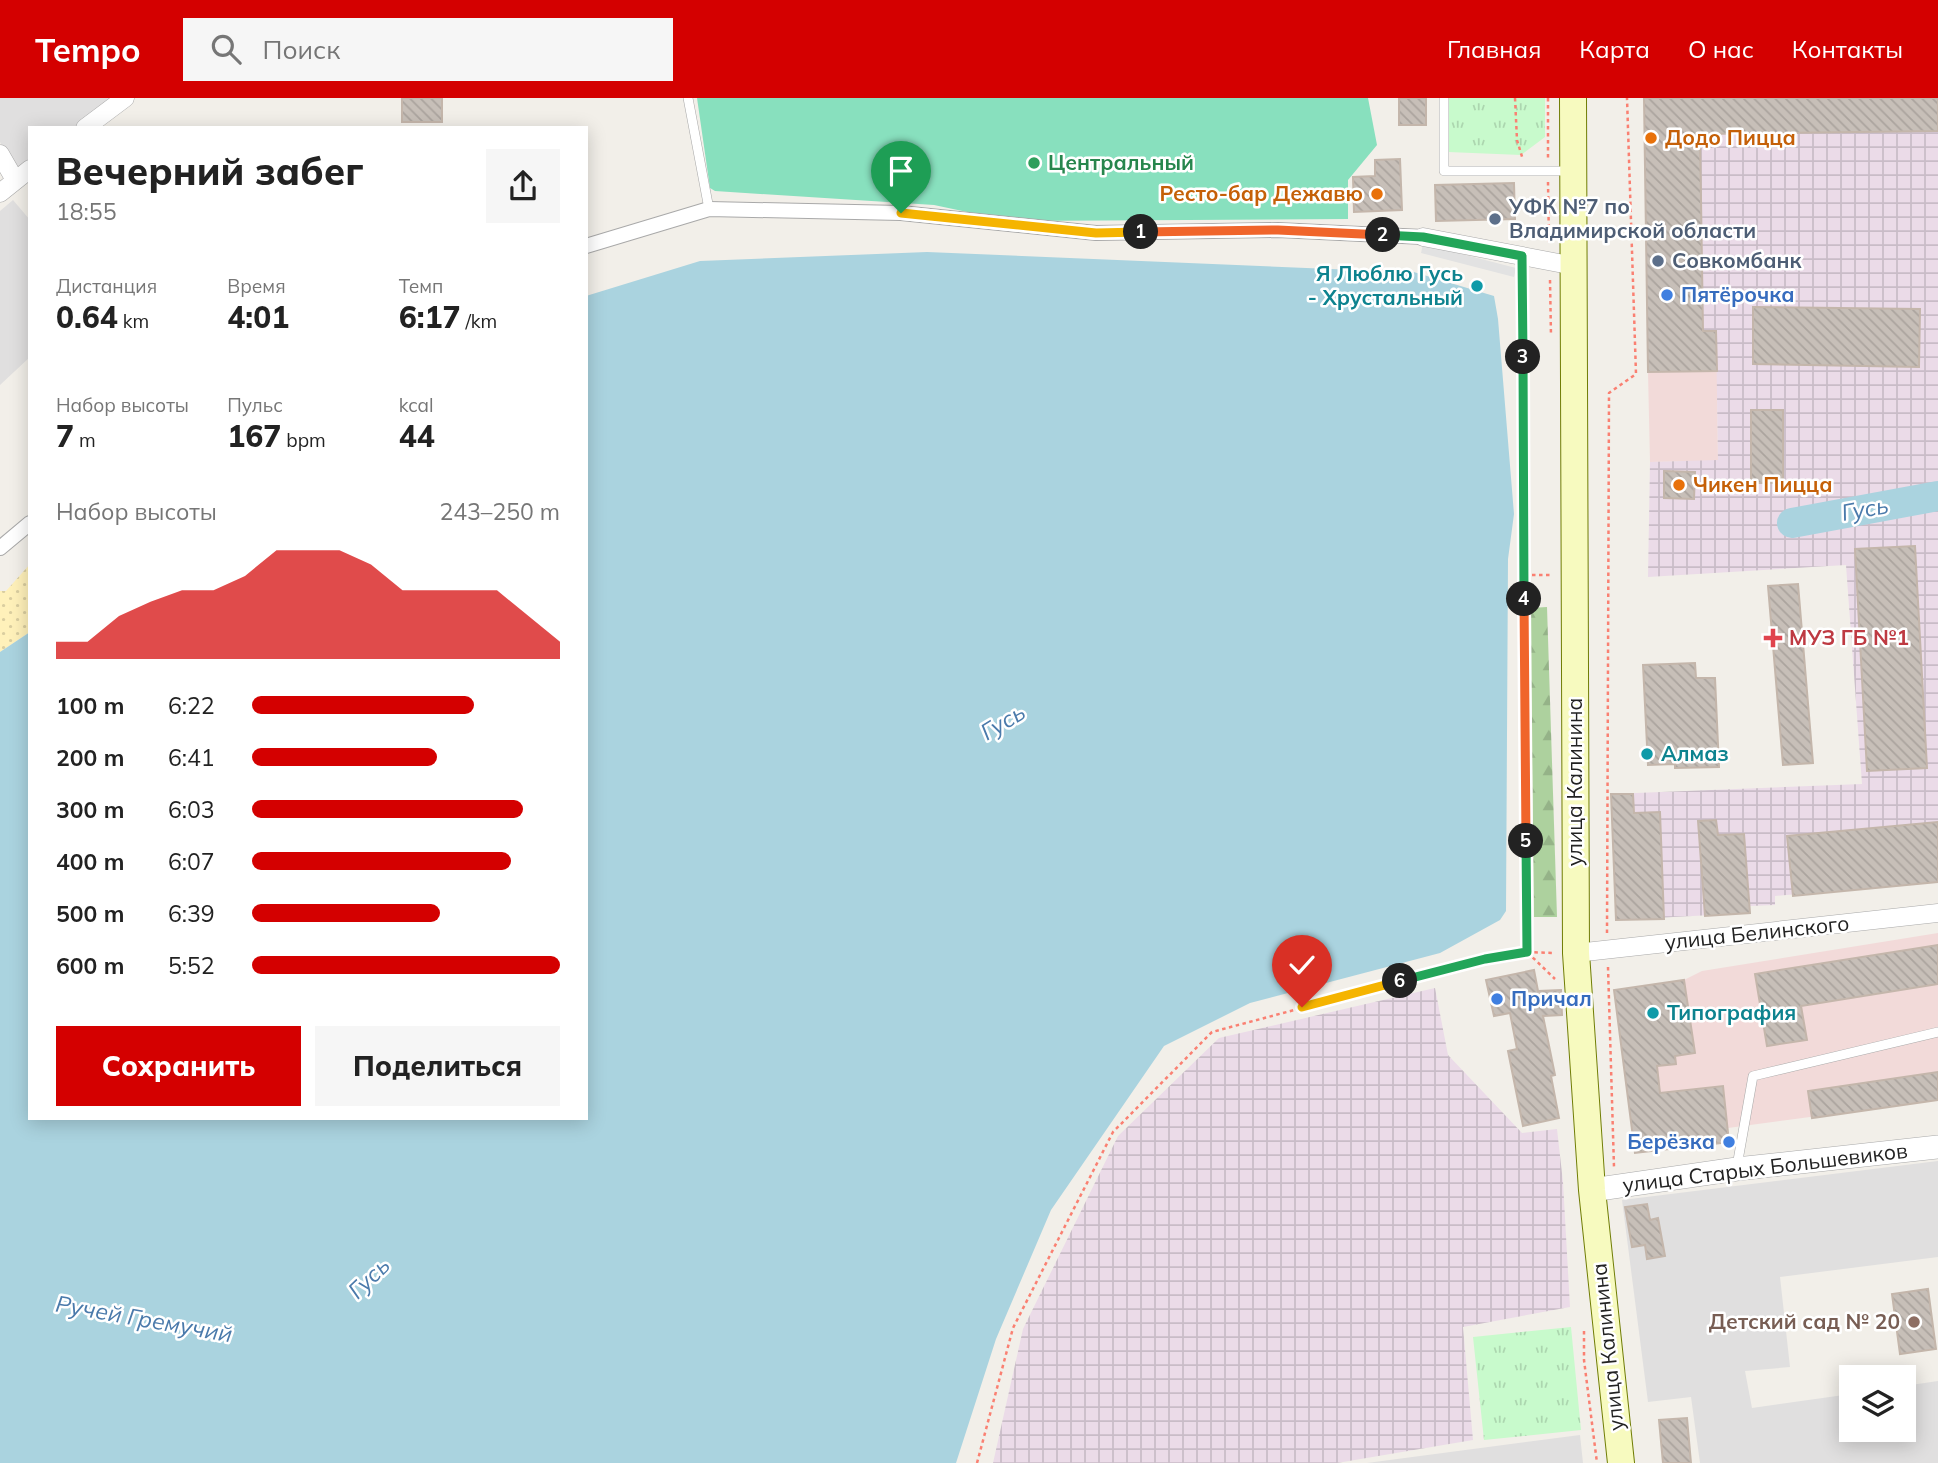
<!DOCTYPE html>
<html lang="ru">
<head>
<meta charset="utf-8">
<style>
	:root { --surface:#fff; --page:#f6f6f6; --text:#222; --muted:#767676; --accent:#d40000 }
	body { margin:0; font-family:Mulish,sans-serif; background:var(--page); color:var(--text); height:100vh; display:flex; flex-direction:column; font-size:26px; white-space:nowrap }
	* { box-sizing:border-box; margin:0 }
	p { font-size:23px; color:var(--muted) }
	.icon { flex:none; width:38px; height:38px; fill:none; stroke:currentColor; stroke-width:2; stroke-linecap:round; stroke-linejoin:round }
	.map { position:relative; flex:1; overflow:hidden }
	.drawer { position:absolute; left:28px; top:28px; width:560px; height:994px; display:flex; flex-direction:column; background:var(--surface); border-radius:0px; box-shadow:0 4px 18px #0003 }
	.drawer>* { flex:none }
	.controls { position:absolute; left:1839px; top:1267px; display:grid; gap:14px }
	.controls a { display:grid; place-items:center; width:77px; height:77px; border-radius:0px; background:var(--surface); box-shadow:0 4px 18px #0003; font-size:35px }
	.pin { position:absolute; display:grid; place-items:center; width:60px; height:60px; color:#fff; margin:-72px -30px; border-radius:50% 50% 50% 0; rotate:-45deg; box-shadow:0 0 7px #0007 }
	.pin .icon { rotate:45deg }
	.km { position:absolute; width:35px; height:35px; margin:-18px; border-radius:50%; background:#222; color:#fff; font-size:19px; line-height:35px; text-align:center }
	.round { display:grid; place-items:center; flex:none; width:74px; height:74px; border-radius:0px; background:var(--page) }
	.summary { display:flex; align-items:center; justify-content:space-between; height:119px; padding:0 28px }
	h1 { font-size:38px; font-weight:800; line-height:52px }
	.figures { display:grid; grid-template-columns:repeat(3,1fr); gap:10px; height:119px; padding:7px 28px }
	.figures div { display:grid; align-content:center }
	.figures b { font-size:30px; font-weight:800 }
	.figures small { font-size:19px; font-weight:400 }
	.figures p { font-size:19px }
	.chart { height:196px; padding:14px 28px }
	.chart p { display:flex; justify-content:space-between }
	.chart svg { width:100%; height:126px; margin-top:7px; fill:var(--accent); opacity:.7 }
	.cta { display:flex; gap:14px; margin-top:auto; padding:14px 28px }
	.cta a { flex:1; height:80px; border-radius:0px; background:var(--accent); color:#fff; font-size:28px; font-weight:800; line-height:80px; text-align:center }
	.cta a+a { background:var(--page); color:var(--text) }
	ul { padding:0 28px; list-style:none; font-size:23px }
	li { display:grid; grid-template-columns:112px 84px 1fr; align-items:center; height:52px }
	li i { height:18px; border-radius:9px; background:var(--accent) }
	header { display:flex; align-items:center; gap:42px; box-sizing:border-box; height:98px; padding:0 35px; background:var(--accent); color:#fff }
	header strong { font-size:33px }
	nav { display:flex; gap:38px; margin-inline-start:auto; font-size:24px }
	.search { width:490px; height:63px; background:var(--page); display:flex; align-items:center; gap:18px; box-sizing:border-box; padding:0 24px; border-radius:0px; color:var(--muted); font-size:26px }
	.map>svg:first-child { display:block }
	.residential { fill:#e0dfdf }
	.commercial { fill:#f2dad9 }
	.industrial { fill:url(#industrial-grid) }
	.forest { fill:url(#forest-firs) }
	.sand { fill:url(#sand-dots) }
	.park { fill:url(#park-tufts) }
	.pitch { fill:#88e0be }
	.parking { fill:#e2e2e2 }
	.water { fill:#aad3df }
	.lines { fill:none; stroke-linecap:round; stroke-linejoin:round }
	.river { stroke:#aad3df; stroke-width:30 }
	.building { fill:url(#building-back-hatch); stroke:#c4b6ab; stroke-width:2 }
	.service-casing { stroke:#a9a9a9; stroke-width:10 }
	.pedestrian-casing { stroke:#a9a9a9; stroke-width:16 }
	.minor-casing { stroke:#a9a9a9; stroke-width:19 }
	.tertiary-casing { stroke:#a9a9a9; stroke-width:24 }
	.secondary-casing { stroke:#707d05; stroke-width:28 }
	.path { stroke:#fa8072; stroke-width:2.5; stroke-dasharray:3.5 3.5; stroke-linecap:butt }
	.service { stroke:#fff; stroke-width:9 }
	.pedestrian { stroke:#fff; stroke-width:14 }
	.minor { stroke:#fff; stroke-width:18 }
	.tertiary { stroke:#fff; stroke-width:23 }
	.secondary { stroke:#f7fabf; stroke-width:26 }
	.split-1-casing { stroke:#fff; stroke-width:14 }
	.split-2-casing { stroke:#fff; stroke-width:14 }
	.split-3-casing { stroke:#fff; stroke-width:14 }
	.split-4-casing { stroke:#fff; stroke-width:14 }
	.split-5-casing { stroke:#fff; stroke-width:14 }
	.split-6-casing { stroke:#fff; stroke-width:14 }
	.split-7-casing { stroke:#fff; stroke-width:14 }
	.split-1 { stroke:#f5b400; stroke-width:9 }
	.split-2 { stroke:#f0652b; stroke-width:9 }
	.split-3 { stroke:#22a559; stroke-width:9 }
	.split-4 { stroke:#22a559; stroke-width:9 }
	.split-5 { stroke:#f0652b; stroke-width:9 }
	.split-6 { stroke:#22a559; stroke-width:9 }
	.split-7 { stroke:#f5b400; stroke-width:9 }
	.food-dot { fill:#e8710a; stroke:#fff; stroke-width:2.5 }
	.leisure-dot { fill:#2e9e5b; stroke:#fff; stroke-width:2.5 }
	.service-dot { fill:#5c6f8a; stroke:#fff; stroke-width:2.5 }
	.culture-dot { fill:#0f9aa8; stroke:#fff; stroke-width:2.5 }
	.shop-dot { fill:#3f7fe0; stroke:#fff; stroke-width:2.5 }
	.health-dot { fill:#e0444e; stroke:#fff; stroke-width:2.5 }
	.education-dot { fill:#8d6e63; stroke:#fff; stroke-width:2.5 }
	.labels { text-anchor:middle; stroke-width:5; stroke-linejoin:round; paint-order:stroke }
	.food-label { font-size:21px; font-weight:bold; fill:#c56008; stroke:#fff; text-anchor:start }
	.leisure-label { font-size:21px; font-weight:bold; fill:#27864d; stroke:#fff; text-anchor:start }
	.service-label { font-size:21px; font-weight:bold; fill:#4e5e75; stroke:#fff; text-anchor:start }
	.culture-label { font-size:21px; font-weight:bold; fill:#0d838f; stroke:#fff; text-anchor:start }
	.shop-label { font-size:21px; font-weight:bold; fill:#366cbe; stroke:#fff; text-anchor:start }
	.health-label { font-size:21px; font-weight:bold; fill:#be3a42; stroke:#fff; text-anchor:start }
	.street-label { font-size:21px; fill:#222; stroke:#fff }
	.education-label { font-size:21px; font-weight:bold; fill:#785e54; stroke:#fff; text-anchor:end }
	.water-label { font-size:23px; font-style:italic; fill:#4a7aab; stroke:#fff }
</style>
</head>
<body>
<header>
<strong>Tempo</strong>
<div class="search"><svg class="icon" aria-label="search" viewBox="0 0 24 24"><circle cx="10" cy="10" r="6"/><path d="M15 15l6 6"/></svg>Поиск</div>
<nav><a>Главная</a><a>Карта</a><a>О нас</a><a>Контакты</a></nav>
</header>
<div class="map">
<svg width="1938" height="1365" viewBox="0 0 1938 1365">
	<defs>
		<pattern id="industrial-grid" width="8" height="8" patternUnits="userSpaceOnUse" patternTransform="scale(1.75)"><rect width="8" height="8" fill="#ebdbe8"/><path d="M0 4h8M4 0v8" fill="none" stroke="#c9bcc7"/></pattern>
		<pattern id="forest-firs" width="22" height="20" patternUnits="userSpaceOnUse" patternTransform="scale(1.75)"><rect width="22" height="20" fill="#add19e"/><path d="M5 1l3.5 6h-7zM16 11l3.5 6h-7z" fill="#95b388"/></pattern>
		<pattern id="sand-dots" width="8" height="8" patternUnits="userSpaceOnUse" patternTransform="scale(1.75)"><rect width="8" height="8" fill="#fff1ba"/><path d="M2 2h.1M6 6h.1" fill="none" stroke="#dacea0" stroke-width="1.8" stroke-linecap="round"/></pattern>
		<pattern id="park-tufts" width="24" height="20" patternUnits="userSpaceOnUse" patternTransform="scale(1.75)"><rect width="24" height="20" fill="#c8facc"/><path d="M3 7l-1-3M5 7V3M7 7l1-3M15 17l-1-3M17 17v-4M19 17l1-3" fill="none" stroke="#acd6af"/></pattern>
		<pattern id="building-back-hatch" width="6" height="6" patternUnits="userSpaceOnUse" patternTransform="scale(1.75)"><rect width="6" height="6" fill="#c7bfb8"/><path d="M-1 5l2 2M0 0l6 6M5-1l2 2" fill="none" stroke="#aba49e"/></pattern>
	</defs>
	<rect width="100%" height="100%" fill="#f2efe9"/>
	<!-- residential -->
	<path class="residential" d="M0,0H112L74,30H30V65L16,76L0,44Z
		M13,102L30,122V259L0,287V113Z
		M1938,1063V1159L1780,1179L1790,1269L1745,1273L1752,1310L1851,1296L1852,1332H1904V1288L1938,1283V1365H1700L1691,1299L1648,1304L1622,1102Z
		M1580,1337L1583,1365H1367Z"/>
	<!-- commercial -->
	<path class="commercial" d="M1717,273L1718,363L1650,364L1648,274Z
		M1938,835V1002L1728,1030L1729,1044L1635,1055L1614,892L1684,882L1702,873Z"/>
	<!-- industrial -->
	<path class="industrial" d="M1938,33V784L1775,798V807L1750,808V815L1616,822L1611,696L1862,686L1846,467L1648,479L1650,364L1718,362L1716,233H1703L1700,36Z
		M1435,890L1448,957L1522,1035L1557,1031L1563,1084L1570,1209L1463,1229L1473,1342L1337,1365H993L1023,1231L1118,1038L1219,940Z"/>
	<!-- forest -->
	<path class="forest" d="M1547,509L1557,819H1534L1530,510Z"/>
	<!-- sand -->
	<path class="sand" d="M30,466V534L0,554V493H6Z"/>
	<!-- park -->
	<path class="park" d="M1449,0H1545V39L1521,57L1448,54Z
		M1571,1229L1581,1332L1484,1342L1473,1239Z"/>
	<!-- pitch -->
	<path class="pitch" d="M697,0H1368L1377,47L1348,82V121L1010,123L934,107L715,93L710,90Z"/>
	<!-- parking -->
	<path class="parking" d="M1423,146L1516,170L1514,179L1421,155Z"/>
	<!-- water -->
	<path class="water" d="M927,154L1379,173L1407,172L1494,198L1498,221L1514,416L1508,461L1506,813L1500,822L1440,855L1250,905L1164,948L1051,1112L996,1241L956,1365H0V554L30,534V1020H586V198L700,163Z"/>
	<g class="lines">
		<!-- river -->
		<path class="river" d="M1792,425L1938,398"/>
	</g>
	<!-- building -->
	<path class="building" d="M402,0H442V24H402Z
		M1399,0H1426V27H1399Z
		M1644,0H1938V33L1700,36L1703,233H1716L1717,273L1648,274Z
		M1400,61L1402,112L1354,114L1353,79L1375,78V62Z
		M1514,85L1515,121L1436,123L1435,87Z
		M1753,209L1920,211L1919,269L1753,266Z
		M1751,312H1783V385H1751Z
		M1664,373L1695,374L1694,401L1664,400Z
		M1915,448L1927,670L1867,673L1855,451Z
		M1798,486L1813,665L1783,667L1768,488Z
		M1695,565L1696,580H1715L1719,669L1675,670V666L1648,667L1643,567Z
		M1611,696H1633L1634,715L1660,714L1664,821L1616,822Z
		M1716,722L1718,737L1744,736L1750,815L1705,818L1698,723Z
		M1938,724V784L1793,798L1787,738Z
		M1938,847V886L1801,908L1807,942L1767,948L1755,876Z
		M1534,872L1538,893L1561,892L1562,917L1543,918L1555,977L1551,978L1559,1020L1523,1028L1508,953L1517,951L1510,915L1494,918L1486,882Z
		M1684,882L1695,955L1675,958L1676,966L1657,968L1660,995L1723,988L1729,1044L1635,1055L1614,892Z
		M1938,974V1002L1812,1020L1808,993Z
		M1647,1106L1650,1122L1658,1120L1665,1158L1647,1161L1645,1147L1632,1149L1625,1109Z
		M1928,1191L1936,1251L1900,1256L1892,1196Z
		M1687,1320L1691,1365H1663L1659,1322Z"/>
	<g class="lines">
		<defs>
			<path id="service" d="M688,0L709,111
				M1444,0V73H1572
				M1737,1068L1753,978L1938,934"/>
			<path id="pedestrian" d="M586,148L709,111L901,115L1096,135L1278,132L1423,139
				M0,450L30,425"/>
			<path id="minor" d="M85,30L125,0
				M0,56L15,82
				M0,95L30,71
				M1423,139L1574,168
				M1576,855L1938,815"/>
			<path id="tertiary" d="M1592,1092L1737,1071L1938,1049"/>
			<path id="secondary" d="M1573,0L1576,855L1592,1092L1621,1365"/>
		</defs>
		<!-- service casing -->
		<use href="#service" class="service-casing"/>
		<!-- pedestrian casing -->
		<use href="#pedestrian" class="pedestrian-casing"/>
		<!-- minor casing -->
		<use href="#minor" class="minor-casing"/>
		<!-- tertiary casing -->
		<use href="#tertiary" class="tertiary-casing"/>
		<!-- secondary casing -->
		<use href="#secondary" class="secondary-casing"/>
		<!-- path -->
		<path class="path" d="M1515,0L1517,42L1523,62
			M1548,0V60
			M1548,84L1549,147
			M1522,176L1527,854L1555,881
			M1550,182L1551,238
			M1525,477H1553
			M1607,835L1609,295L1636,276L1627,0
			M1608,869L1614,1069
			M1584,1233V1262L1597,1365
			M977,1365L1013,1230L1113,1034L1212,934L1485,861L1527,854L1555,855"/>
		<!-- service -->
		<use href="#service" class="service"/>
		<!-- pedestrian -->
		<use href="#pedestrian" class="pedestrian"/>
		<!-- minor -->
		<use href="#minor" class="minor"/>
		<!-- tertiary -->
		<use href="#tertiary" class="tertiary"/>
		<!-- secondary -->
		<use href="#secondary" class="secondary"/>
	</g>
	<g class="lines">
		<defs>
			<path id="split-1" d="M901,115L1096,135L1141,134"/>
			<path id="split-2" d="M1141,134L1278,132L1383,137"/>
			<path id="split-3" d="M1383,137L1423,139L1522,158L1523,259"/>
			<path id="split-4" d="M1523,259L1524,501"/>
			<path id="split-5" d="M1524,501L1526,743"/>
			<path id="split-6" d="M1400,883L1485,861L1527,854L1526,743"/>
			<path id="split-7" d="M1302,909L1400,883"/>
		</defs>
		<!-- split-1 casing -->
		<use href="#split-1" class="split-1-casing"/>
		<!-- split-2 casing -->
		<use href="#split-2" class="split-2-casing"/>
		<!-- split-3 casing -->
		<use href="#split-3" class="split-3-casing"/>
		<!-- split-4 casing -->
		<use href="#split-4" class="split-4-casing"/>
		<!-- split-5 casing -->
		<use href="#split-5" class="split-5-casing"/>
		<!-- split-6 casing -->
		<use href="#split-6" class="split-6-casing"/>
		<!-- split-7 casing -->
		<use href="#split-7" class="split-7-casing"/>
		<!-- split-1 -->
		<use href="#split-1" class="split-1"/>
		<!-- split-2 -->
		<use href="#split-2" class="split-2"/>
		<!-- split-3 -->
		<use href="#split-3" class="split-3"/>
		<!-- split-4 -->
		<use href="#split-4" class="split-4"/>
		<!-- split-5 -->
		<use href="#split-5" class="split-5"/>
		<!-- split-6 -->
		<use href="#split-6" class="split-6"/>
		<!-- split-7 -->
		<use href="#split-7" class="split-7"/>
	</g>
	<!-- markers -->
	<g class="food-dot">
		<circle cx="1651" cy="40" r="7"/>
		<circle cx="1377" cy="96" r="7"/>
		<circle cx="1679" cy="387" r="7"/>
	</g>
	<circle class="leisure-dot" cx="1034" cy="65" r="7"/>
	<g class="service-dot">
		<circle cx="1495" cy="121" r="7"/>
		<circle cx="1658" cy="163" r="7"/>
	</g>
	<g class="culture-dot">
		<circle cx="1477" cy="188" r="7"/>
		<circle cx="1647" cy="656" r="7"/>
		<circle cx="1653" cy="915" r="7"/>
	</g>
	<g class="shop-dot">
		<circle cx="1667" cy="197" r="7"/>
		<circle cx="1497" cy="901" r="7"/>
		<circle cx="1729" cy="1044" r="7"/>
	</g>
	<path class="health-dot" d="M1769.5 529.5h7v7h7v7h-7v7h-7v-7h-7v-7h7z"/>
	<circle class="education-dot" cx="1914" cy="1224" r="7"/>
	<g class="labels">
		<!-- food labels -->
		<g class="food-label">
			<text x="1665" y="47">Додо Пицца</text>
			<text x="1363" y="103" text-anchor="end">Ресто-бар Дежавю</text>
			<text x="1693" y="394">Чикен Пицца</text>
		</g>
		<!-- leisure labels -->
		<g class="leisure-label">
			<text x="1048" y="72">Центральный</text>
		</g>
		<!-- service labels -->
		<g class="service-label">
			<text x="1509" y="116">УФК №7 по<tspan x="1509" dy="24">Владимирской области</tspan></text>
			<text x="1672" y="170">Совкомбанк</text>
		</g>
		<!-- culture labels -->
		<g class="culture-label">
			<text x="1463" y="183" text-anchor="end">Я Люблю Гусь<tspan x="1463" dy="24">- Хрустальный</tspan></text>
			<text x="1661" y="663">Алмаз</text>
			<text x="1667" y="922">Типография</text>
		</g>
		<!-- shop labels -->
		<g class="shop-label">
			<text x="1681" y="204">Пятёрочка</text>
			<text x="1511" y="908">Причал</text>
			<text x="1715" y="1051" text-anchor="end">Берёзка</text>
		</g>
		<!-- health labels -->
		<g class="health-label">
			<text x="1789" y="547">МУЗ ГБ №1</text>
		</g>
		<!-- street labels -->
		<g class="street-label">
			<text transform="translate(1575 684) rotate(-90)" y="7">улица Калинина</text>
			<text transform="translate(1757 835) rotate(-6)" y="7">улица Белинского</text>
			<text transform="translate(1765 1070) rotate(-7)" y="7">улица Старых Большевиков</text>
			<text transform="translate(1608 1249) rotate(-96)" y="7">улица Калинина</text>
		</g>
		<!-- education labels -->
		<g class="education-label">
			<text x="1900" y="1231">Детский сад № 20</text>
		</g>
		<!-- water labels -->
		<g class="water-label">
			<text transform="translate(1865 411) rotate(-10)" y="8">Гусь</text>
			<text transform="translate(1003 624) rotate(-31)" y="8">Гусь</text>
			<text transform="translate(369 1180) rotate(-44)" y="8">Гусь</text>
			<text transform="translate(144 1221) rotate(10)" y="8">Ручей Гремучий</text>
		</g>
	</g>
</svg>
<div class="controls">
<a><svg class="icon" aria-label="layers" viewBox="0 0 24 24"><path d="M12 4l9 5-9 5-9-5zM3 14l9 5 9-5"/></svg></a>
</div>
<div class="pin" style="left:901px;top:115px;background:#1e9e55"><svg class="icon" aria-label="arrive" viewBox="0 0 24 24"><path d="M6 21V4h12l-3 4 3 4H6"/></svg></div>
<div class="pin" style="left:1302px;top:909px;background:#d93025"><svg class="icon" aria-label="check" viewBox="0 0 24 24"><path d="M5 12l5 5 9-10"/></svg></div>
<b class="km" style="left:1141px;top:134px">1</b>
<b class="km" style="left:1383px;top:137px">2</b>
<b class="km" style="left:1523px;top:259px">3</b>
<b class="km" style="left:1524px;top:501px">4</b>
<b class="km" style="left:1526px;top:743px">5</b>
<b class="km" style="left:1400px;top:883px">6</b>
<section class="drawer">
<div class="summary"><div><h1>Вечерний забег</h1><p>18:55</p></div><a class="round"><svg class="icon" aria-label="share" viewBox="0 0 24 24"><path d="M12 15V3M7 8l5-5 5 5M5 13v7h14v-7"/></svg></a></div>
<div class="figures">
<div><p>Дистанция</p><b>0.64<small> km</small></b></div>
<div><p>Время</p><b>4:01</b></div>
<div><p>Темп</p><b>6:17<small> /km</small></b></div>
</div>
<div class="figures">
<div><p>Набор высоты</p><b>7<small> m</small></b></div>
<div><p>Пульс</p><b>167<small> bpm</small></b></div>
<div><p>kcal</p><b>44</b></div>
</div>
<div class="chart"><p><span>Набор высоты</span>243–250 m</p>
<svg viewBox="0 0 160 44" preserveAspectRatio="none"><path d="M0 44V38L10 38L20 29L30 24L40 20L50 20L60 15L70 6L80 6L90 6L100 11L110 20L120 20L130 20L140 20L150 29L160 38V44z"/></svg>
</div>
<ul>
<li><b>100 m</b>6:22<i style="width:72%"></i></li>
<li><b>200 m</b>6:41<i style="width:60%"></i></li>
<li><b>300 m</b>6:03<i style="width:88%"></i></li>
<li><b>400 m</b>6:07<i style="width:84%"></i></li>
<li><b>500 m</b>6:39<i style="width:61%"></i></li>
<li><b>600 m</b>5:52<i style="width:100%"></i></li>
</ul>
<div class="cta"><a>Сохранить</a><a>Поделиться</a></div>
</section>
</div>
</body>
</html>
